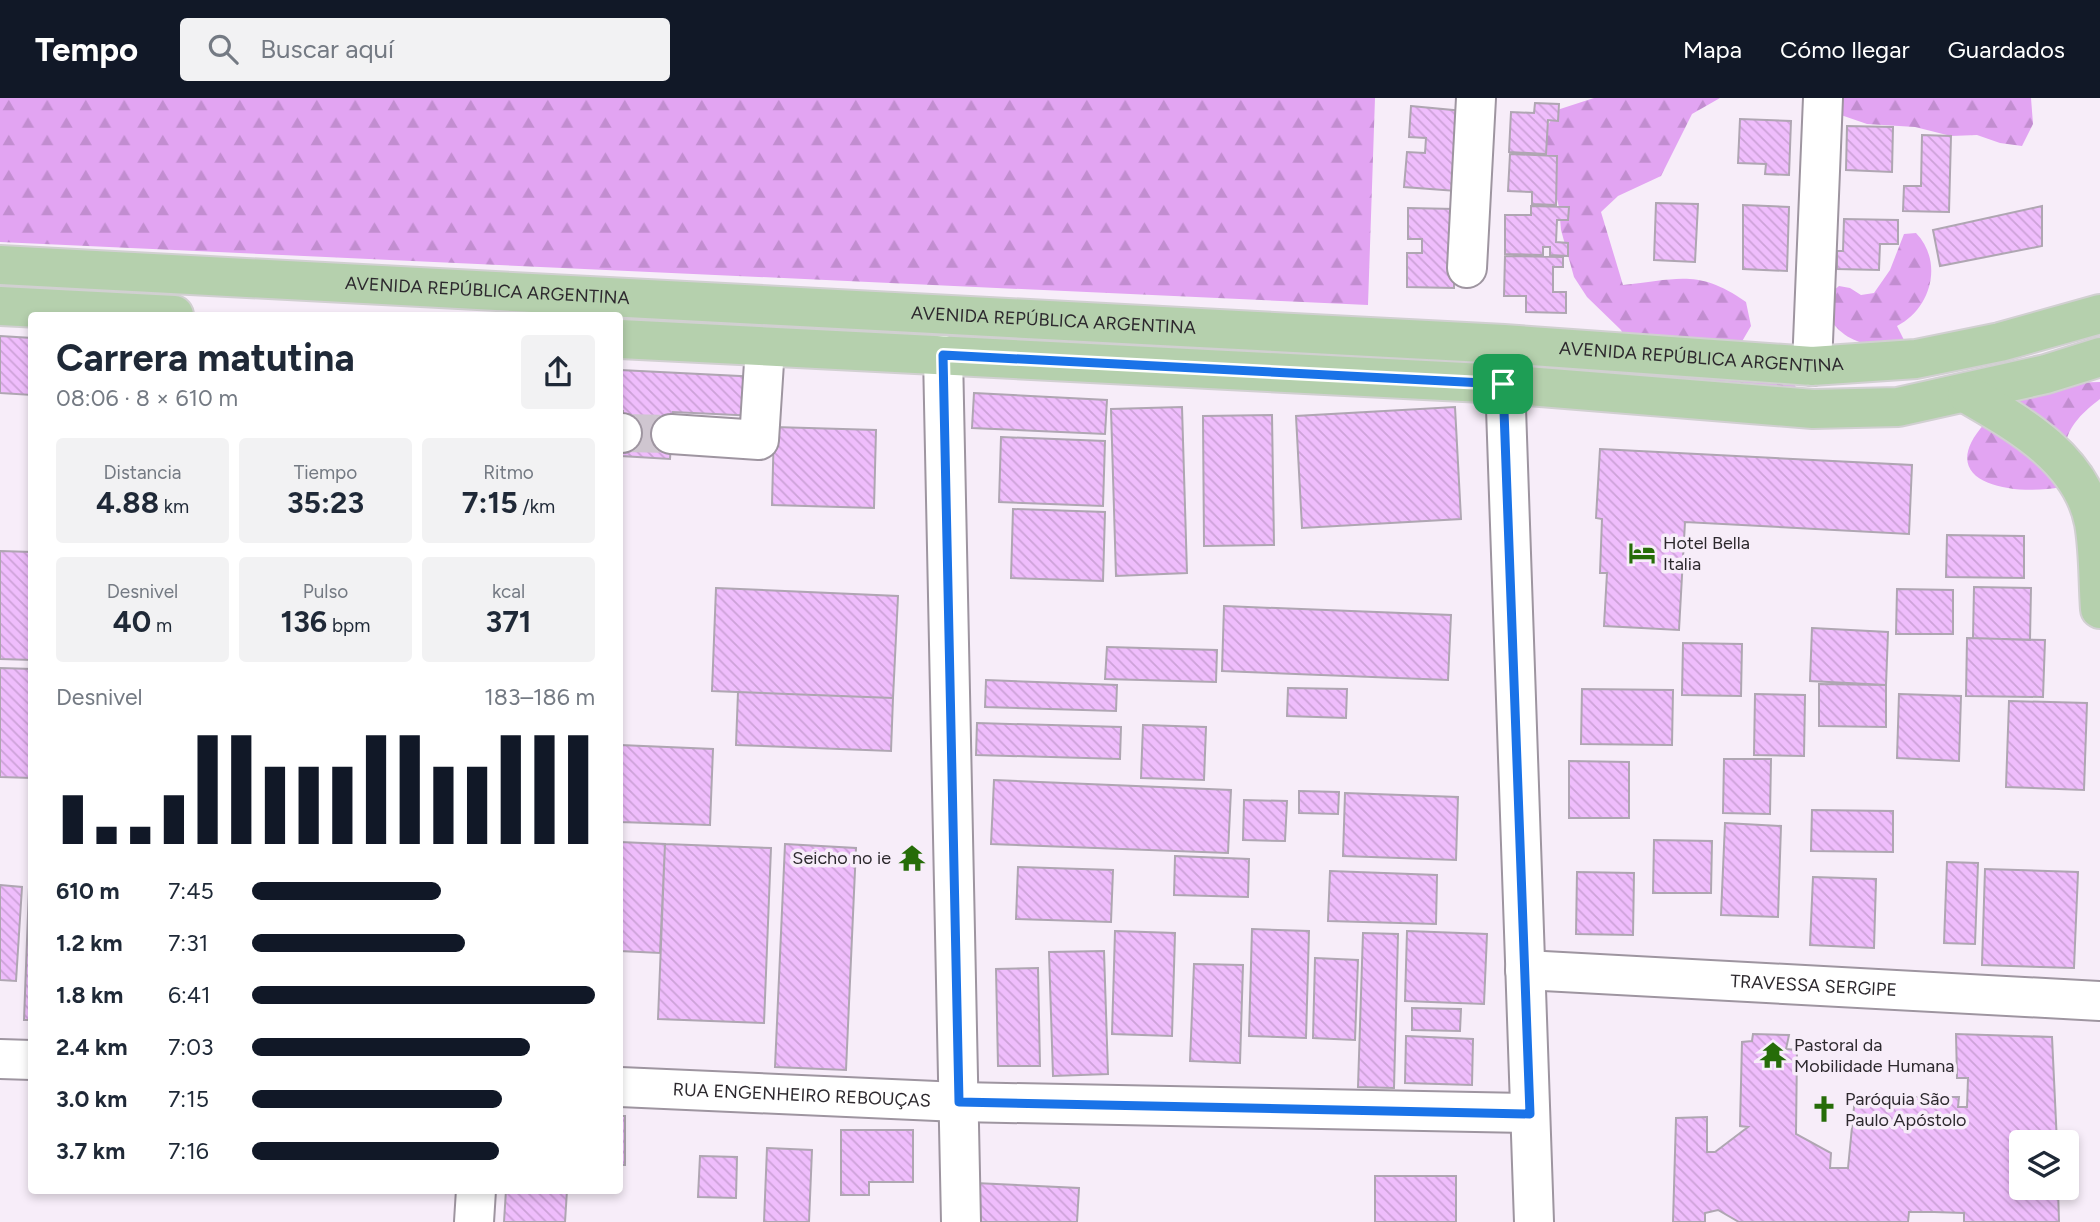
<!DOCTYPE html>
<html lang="es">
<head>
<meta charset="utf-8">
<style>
	:root { --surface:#fff; --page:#f2f2f3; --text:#1f2937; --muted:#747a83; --accent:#111827 }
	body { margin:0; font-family:Figtree,sans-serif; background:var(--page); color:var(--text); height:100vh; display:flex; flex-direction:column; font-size:26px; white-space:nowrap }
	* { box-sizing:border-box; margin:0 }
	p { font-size:23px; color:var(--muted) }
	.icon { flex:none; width:38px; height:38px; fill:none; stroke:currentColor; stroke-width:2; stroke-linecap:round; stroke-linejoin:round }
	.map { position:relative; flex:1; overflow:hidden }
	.details { position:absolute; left:28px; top:214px; width:595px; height:882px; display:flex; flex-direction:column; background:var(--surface); border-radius:7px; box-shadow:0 4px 10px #0003 }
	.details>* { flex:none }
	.controls { position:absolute; left:2009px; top:1032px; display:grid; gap:14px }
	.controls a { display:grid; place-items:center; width:70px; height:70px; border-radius:7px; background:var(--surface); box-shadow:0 4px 10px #0003; font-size:35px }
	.pin { position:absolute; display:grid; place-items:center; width:60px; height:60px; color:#fff; margin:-30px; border-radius:14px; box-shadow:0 4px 10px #0006 }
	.round { display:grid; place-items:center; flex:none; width:74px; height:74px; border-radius:7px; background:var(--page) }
	.headline { display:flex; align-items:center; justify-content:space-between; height:119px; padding:0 28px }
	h1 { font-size:38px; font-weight:700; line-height:52px }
	.stats { display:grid; grid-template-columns:repeat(3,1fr); gap:10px; height:119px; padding:7px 28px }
	.stats div { display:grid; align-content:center; border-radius:7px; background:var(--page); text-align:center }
	.stats b { font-size:30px; font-weight:700 }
	.stats small { font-size:19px; font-weight:400 }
	.stats p { font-size:19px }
	.chart { height:196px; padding:14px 28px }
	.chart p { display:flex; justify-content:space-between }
	.chart svg { width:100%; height:126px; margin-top:7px; stroke:var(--accent); stroke-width:6 }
	ul { padding:0 28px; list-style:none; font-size:23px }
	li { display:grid; grid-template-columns:112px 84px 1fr; align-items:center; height:52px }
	li i { height:18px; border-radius:9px; background:var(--accent) }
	header { display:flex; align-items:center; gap:42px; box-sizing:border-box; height:98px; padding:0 35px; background:var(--accent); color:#fff }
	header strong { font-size:33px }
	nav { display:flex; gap:38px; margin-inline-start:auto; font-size:24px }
	.search { width:490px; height:63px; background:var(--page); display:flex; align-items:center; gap:18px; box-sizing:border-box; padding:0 24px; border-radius:7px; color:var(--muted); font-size:26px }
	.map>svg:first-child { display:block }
	.forest { fill:url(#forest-firs) }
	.building { fill:url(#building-back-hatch); stroke:#afa6b2; stroke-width:2 }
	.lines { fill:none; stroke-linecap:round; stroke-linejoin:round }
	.minor-tunnel { stroke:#cfc6d0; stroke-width:38; stroke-dasharray:38 19; stroke-linecap:butt }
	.minor-casing { stroke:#9e95a0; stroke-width:42 }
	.major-casing { stroke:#d1d0d1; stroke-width:42 }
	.minor { stroke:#fff; stroke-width:38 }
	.major { stroke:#b5d0ad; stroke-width:38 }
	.route-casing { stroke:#fff; stroke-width:14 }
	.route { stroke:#1a73e8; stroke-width:9 }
	.labels { text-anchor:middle; stroke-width:7; stroke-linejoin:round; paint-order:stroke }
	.street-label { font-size:18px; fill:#2d292e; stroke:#f7edf9 }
	.poi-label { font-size:18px; fill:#2d292e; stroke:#f7edf9; text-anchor:start }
</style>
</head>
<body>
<header>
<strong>Tempo</strong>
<div class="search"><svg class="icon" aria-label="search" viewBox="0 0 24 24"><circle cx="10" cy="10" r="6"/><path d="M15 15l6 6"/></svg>Buscar aquí</div>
<nav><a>Mapa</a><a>Cómo llegar</a><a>Guardados</a></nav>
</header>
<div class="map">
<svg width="2100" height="1124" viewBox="0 0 2100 1124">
	<defs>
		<pattern id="forest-firs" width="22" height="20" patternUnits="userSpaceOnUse" patternTransform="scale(1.75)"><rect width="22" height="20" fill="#e2a4f2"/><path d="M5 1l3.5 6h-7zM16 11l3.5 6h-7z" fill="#c28dd0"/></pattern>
		<pattern id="building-back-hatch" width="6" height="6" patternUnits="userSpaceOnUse" patternTransform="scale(1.75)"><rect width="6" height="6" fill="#efbdfc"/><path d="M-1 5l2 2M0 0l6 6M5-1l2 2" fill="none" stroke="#cda2d8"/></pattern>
	</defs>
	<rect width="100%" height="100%" fill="#f7edf9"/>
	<!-- forest -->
	<path class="forest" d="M0,0H1375L1368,207L0,144Z
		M1594,0H1720L1692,16L1661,78L1618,98L1601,114L1623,187C1676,182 1698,170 1746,204L1751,228L1737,252L1793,283L1798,294L1655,290L1637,277L1631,253L1621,232L1587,199L1574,179L1561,132L1559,109L1546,59L1545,32L1557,12Z
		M1839,0H2031L2033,26L2022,48L2000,45L1977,37L1951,38L1915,29L1867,26L1838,16Z
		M1916,135C1944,164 1931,211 1897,228L1905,244C1875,249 1851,249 1831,223L1829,196L1839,188L1850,190L1861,197L1874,195L1890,172L1904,136Z
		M2100,284V301C2062,330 2064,344 2061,389C2016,398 1930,387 1985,325C1992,317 2001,303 2011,299C2040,287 2069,285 2100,284Z"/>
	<!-- building -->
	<path class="building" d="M1535,5L1559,6L1558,23L1548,22L1546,56L1509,54L1511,14L1534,15Z
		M1411,8L1463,13L1456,93L1404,89L1407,54L1425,55L1426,40L1409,39Z
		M1740,21L1791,23L1789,77L1765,76L1766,66L1738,65Z
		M1847,28L1893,29L1892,74L1846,72Z
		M1922,37L1951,38L1949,114L1903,113L1904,88H1921Z
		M1510,56L1557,58L1556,107L1532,106V94L1508,93Z
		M1656,105L1698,106L1695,164L1654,162Z
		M1743,107L1789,109L1787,173L1743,171Z
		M1531,108L1569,109L1568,122H1557L1556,144L1568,145V158L1550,157V149H1543V157L1505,156V117H1531Z
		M2042,108V148L1940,168L1933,132Z
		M1408,110L1455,111L1454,190L1407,189V155H1422V141H1408Z
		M1844,121L1898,122V146H1880L1879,172L1837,171V153H1843Z
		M1505,158L1563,159V169H1553V194H1566V215L1526,214V198H1504Z
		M0,238L32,240V297L0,295Z
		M620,272L759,279L757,318L673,314L670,361L621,358L623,313L620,312Z
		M974,295L1107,302L1105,336L972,330Z
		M1182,309L1187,475L1116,478L1111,311Z
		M1455,309L1461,421L1302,430L1296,318Z
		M1272,317L1274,447L1204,448L1203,318Z
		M774,329L876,332L874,410L772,407Z
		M1001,339L1105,343L1103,408L999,404Z
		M1600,351L1912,367L1909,436L1685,424L1679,532L1604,528L1607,475H1600L1602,421L1596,420Z
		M1013,411L1105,414L1103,483L1011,480Z
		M1947,437L2024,438V480L1946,479Z
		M0,453L32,454V562L0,561Z
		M1974,489L2031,490L2030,542L1973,540Z
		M716,490L898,498L893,600L712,593Z
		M1897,491L1953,492V536H1896Z
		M1224,508L1451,517L1448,582L1222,573Z
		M1812,530L1888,534L1886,587L1810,583Z
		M1967,540L2045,542L2043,599L1966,598Z
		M1683,545L1742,546L1741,598L1682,597Z
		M1107,549L1217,552L1216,584L1105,581Z
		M0,570L32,571V680L0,679Z
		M986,582L1117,587L1116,613L985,609Z
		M1819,586L1886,587V629L1819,628Z
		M1288,590L1347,591L1346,620L1287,618Z
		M1582,591L1673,592L1672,647L1581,646Z
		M738,594L893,600L891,653L736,647Z
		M1755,596L1805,597L1804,658L1754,657Z
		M1899,596L1961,598L1959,663L1897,660Z
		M2009,603L2087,605L2084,692L2006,689Z
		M977,625L1121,629L1120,661L976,657Z
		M1143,627L1206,629L1204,682L1141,680Z
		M620,647L713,651L710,727L620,724Z
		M1724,661H1771L1770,716L1723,715Z
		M1569,663L1629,664V720H1569Z
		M994,682L1231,692L1228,755L991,746Z
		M1299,693L1339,694L1338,716L1299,715Z
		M1345,695L1458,699L1456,762L1343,758Z
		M1244,702L1287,703L1285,743L1243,742Z
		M1812,712L1893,713V754L1811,753Z
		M1725,725L1781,728L1778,819L1721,817Z
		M31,736H32V922H24Z
		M1654,742L1712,743L1711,795H1653Z
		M620,744L665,746L660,855L620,853Z
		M665,746L771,750L764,925L658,921Z
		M785,746L856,750L846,972L775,969Z
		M1175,758L1249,761L1248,799L1174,797Z
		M1947,764L1978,765L1975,846L1944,845Z
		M1018,769L1113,772L1111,824L1016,821Z
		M1985,771L2078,774L2074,870L1982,867Z
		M1330,773L1437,777L1436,826L1328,823Z
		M1577,774L1634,775L1633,837L1576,836Z
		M1813,779L1876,781L1874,850L1810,847Z
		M0,787L22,789L16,883L0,882Z
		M1252,831L1309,833L1306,940L1249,938Z
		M1115,833L1175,835L1172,938L1112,936Z
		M1407,833L1487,836L1484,906L1405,903Z
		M1363,835L1398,836L1394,990L1358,989Z
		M1104,853L1108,976L1053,978L1049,854Z
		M1315,860L1358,862L1355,942L1313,940Z
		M1194,866L1243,867L1240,965L1190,963Z
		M1038,870L1040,968H998L996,871Z
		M1412,910L1461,911L1460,933L1412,932Z
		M1753,936L1789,937L1786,951L1797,952L1796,1036L1831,1055L1830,1070H1848L1855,999H1959L1958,1009H1967L1968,980H1957L1956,936L2052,939L2057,1045H2021V1090H2058L2059,1124H1964V1115L1934,1114H1909L1908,1124H1739L1718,1112L1705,1115V1124H1673L1676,1020L1707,1019V1054H1715L1748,1029L1740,1028L1742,944L1752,943Z
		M1406,938L1473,941L1472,987L1405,985Z
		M620,1018H625V1067H620Z
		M841,1032H913V1084H869V1097H841Z
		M767,1050L812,1052L809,1124H764Z
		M700,1058L737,1059L736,1100L698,1099Z
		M1375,1078H1456V1124H1375Z
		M975,1085L1079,1090L1077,1124H974Z
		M506,1092H567L565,1124H504Z"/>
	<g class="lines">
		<!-- minor-tunnel -->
		<path class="minor-tunnel" d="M622,335L671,336"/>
		<defs>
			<g id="minor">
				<path d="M1467,170L1476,0"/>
				<path d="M1504,252L1534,1124"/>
				<path d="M943,257L961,1124"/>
				<path d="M1812,268L1823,0"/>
				<path d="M620,335H622"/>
				<path d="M671,336L759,342L765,249"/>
				<path id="s1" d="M1525,872L2100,903"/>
				<path d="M0,961L32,962"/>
				<path id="s2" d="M620,989L959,1004L1530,1015"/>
				<path d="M474,1124L476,1092"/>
			</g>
			<g id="major">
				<path id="s3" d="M0,167L1504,246L1812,268L1916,261L2000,244L2100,216"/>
				<path d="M0,208L174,217"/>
				<path d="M620,241L1503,286L1813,311L1898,309L2046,276L2100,259"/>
				<path d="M1967,296C2019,326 2082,361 2094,425C2099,453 2098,483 2100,511"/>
			</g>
		</defs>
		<!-- minor casing -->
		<use href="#minor" class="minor-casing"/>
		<!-- major casing -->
		<use href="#major" class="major-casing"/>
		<!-- minor -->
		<use href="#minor" class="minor"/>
		<!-- major -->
		<use href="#major" class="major"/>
	</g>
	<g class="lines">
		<defs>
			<path id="route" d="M943,257L1503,286L1530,1016L959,1004Z"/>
		</defs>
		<!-- route casing -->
		<use href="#route" class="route-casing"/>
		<!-- route -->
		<use href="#route" class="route"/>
	</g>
	<!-- icons -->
	<defs>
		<symbol id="hotel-bare" viewBox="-9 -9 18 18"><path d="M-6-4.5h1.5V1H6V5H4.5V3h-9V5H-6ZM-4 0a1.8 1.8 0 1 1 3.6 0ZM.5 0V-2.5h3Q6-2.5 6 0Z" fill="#266c08" stroke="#f7edf9" stroke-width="2.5" paint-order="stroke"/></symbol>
		<symbol id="temple-bare" viewBox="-9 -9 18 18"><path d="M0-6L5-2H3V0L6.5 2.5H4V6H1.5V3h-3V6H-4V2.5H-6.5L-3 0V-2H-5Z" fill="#266c08" stroke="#f7edf9" stroke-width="2.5" paint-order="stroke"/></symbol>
		<symbol id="church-bare" viewBox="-9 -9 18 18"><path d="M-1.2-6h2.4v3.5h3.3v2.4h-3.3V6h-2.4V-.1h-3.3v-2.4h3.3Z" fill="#266c08" stroke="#f7edf9" stroke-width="2.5" paint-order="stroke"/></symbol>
	</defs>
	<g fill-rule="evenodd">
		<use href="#hotel-bare" x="1623" y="436" width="38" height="38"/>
		<use href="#temple-bare" x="893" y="741" width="38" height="38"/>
		<use href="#temple-bare" x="1754" y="938" width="38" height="38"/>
		<use href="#church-bare" x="1805" y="992" width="38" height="38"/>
	</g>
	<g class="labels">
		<!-- street labels -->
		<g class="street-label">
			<text dy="6" stroke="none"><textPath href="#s3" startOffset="488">AVENIDA REPÚBLICA ARGENTINA</textPath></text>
			<text dy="6" stroke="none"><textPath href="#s3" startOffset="1055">AVENIDA REPÚBLICA ARGENTINA</textPath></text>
			<text dy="6" stroke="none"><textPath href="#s3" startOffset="1704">AVENIDA REPÚBLICA ARGENTINA</textPath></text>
			<text dy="6" stroke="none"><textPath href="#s1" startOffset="289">TRAVESSA SERGIPE</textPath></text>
			<text dy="6" stroke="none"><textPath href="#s2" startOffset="182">RUA ENGENHEIRO REBOUÇAS</textPath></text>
		</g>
		<!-- poi labels -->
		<g class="poi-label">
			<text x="1663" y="451">Hotel Bella<tspan x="1663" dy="21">Italia</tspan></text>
			<text x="891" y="766" text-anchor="end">Seicho no ie</text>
			<text x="1794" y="953">Pastoral da<tspan x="1794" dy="21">Mobilidade Humana</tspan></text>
			<text x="1845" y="1007">Paróquia São<tspan x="1845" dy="21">Paulo Apóstolo</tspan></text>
		</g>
	</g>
</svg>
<div class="controls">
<a><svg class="icon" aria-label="layers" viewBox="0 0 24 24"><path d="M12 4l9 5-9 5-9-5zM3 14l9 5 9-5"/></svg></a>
</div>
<div class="pin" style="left:1503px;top:286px;background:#1e9e55"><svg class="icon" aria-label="arrive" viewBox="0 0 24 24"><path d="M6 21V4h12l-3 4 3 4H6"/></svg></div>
<section class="details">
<div class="headline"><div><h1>Carrera matutina</h1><p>08:06 · 8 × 610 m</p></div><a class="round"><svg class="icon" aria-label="share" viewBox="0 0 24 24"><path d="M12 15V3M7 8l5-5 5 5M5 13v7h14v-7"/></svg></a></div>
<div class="stats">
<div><p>Distancia</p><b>4.88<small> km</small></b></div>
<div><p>Tiempo</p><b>35:23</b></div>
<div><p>Ritmo</p><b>7:15<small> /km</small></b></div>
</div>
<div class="stats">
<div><p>Desnivel</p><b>40<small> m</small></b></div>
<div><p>Pulso</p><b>136<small> bpm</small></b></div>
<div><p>kcal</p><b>371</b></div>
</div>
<div class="chart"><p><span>Desnivel</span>183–186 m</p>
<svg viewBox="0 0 160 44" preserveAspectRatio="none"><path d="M5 44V27M15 44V38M25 44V38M35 44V27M45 44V6M55 44V6M65 44V17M75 44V17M85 44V17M95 44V6M105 44V6M115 44V17M125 44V17M135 44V6M145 44V6M155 44V6"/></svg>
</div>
<ul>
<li><b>610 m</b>7:45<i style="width:55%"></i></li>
<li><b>1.2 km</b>7:31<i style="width:62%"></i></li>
<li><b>1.8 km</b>6:41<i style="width:100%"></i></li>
<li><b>2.4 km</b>7:03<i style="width:81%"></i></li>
<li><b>3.0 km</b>7:15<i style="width:73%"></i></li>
<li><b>3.7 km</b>7:16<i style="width:72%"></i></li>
</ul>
</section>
</div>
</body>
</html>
